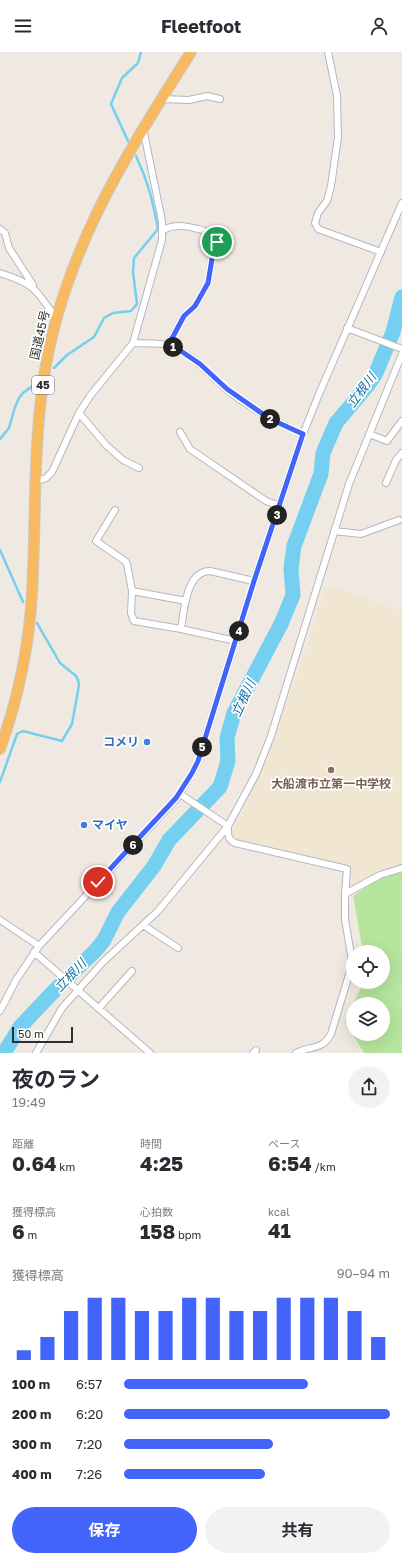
<!DOCTYPE html>
<html lang="ja">
<head>
<meta charset="utf-8">
<style>
	:root { --surface:#fff; --page:#f2f2f3; --text:#2b2b33; --muted:#7c7c81; --accent:#4264fb }
	body { margin:0; font-family:"Golos Text","Noto Sans JP",sans-serif; background:var(--page); color:var(--text); height:100vh; display:flex; flex-direction:column; font-size:15px; white-space:nowrap }
	* { box-sizing:border-box; margin:0 }
	p { font-size:13px; color:var(--muted) }
	.icon { flex:none; width:22px; height:22px; fill:none; stroke:currentColor; stroke-width:2; stroke-linecap:round; stroke-linejoin:round }
	.map { position:relative; height:1001px; overflow:hidden }
	.drawer { display:flex; flex-direction:column; background:var(--surface); flex:1 }
	.drawer>* { flex:none }
	.controls { position:absolute; left:346px; top:893px; display:grid; gap:8px }
	.controls a { display:grid; place-items:center; width:44px; height:44px; border-radius:50%; background:var(--surface); box-shadow:0 4px 16px #0002; font-size:20px }
	.scale { position:absolute; left:12px; bottom:10px; width:61px; box-sizing:border-box; padding-left:4px; border:2px solid #2e2e2e; border-top:0; font-size:11px; line-height:14px; white-space:nowrap; color:#2e2e2e; -webkit-text-stroke:3px #fff; paint-order:stroke }
	.pin { position:absolute; display:grid; place-items:center; width:34px; height:34px; color:#fff; margin:-17px; border:2px solid #fff; border-radius:50%; box-shadow:0 1px 4px #0007 }
	.km { position:absolute; width:20px; height:20px; margin:-10px; border-radius:50%; background:#222; color:#fff; font-size:11px; line-height:20px; text-align:center }
	.round { display:grid; place-items:center; flex:none; width:42px; height:42px; border-radius:21px; background:var(--page) }
	.headline { display:flex; align-items:center; justify-content:space-between; height:68px; padding:0 12px }
	h1 { font-size:22px; font-weight:700; line-height:30px }
	.stats { display:grid; grid-template-columns:repeat(3,1fr); gap:6px; height:68px; padding:4px 12px }
	.stats div { display:grid; align-content:center }
	.stats b { font-size:20px; font-weight:700 }
	.stats small { font-size:11px; font-weight:400 }
	.stats p { font-size:11px }
	.chart { height:112px; padding:8px 12px }
	.chart p { display:flex; justify-content:space-between }
	.chart svg { width:100%; height:72px; margin-top:4px; stroke:var(--accent); stroke-width:6 }
	.cta { display:flex; gap:8px; margin-top:auto; padding:8px 12px }
	.cta a { flex:1; height:46px; border-radius:24px; background:var(--accent); color:#fff; font-size:16px; font-weight:700; line-height:46px; text-align:center }
	.cta a+a { background:var(--page); color:var(--text) }
	ul { padding:0 12px; list-style:none; font-size:13px }
	li { display:grid; grid-template-columns:64px 48px 1fr; align-items:center; height:30px }
	li i { height:10px; border-radius:5px; background:var(--accent) }
	header { display:flex; justify-content:space-between; align-items:center; height:52px; padding:0 12px; background:var(--surface); font-size:18px; font-weight:700 }
	.map>svg:first-child { display:block }
	.education { fill:#f0e6d1 }
	.green { fill:#b6e59e }
	.lines { fill:none; stroke-linecap:round; stroke-linejoin:round }
	.stream { stroke:#75cff0; stroke-width:2.5 }
	.river { stroke:#75cff0; stroke-width:15 }
	.minor-casing { stroke:#b4b7c1; stroke-width:8 }
	.trunk-casing { stroke:#c9c9c9; stroke-width:12 }
	.minor { stroke:#fff; stroke-width:6 }
	.trunk { stroke:#f8ba60; stroke-width:10 }
	.route-casing { stroke:#fff; stroke-width:8 }
	.route { stroke:#4264fb; stroke-width:5 }
	.shop-dot { fill:#3f7fe0; stroke:#fff; stroke-width:1.5 }
	.education-dot { fill:#8d6e63; stroke:#fff; stroke-width:1.5 }
	.labels { text-anchor:middle; stroke-width:3.5; stroke-linejoin:round; paint-order:stroke }
	.shield { fill:#fff; stroke:#6d6d6d; stroke-width:1 }
	.shield-label { font-size:11px; font-weight:bold; fill:#2e2e2e }
	.street-label { font-size:12px; fill:#2e2e2e; stroke:#fff }
	.shop-label { font-size:12px; font-weight:bold; fill:#366cbe; stroke:#fff; text-anchor:end }
	.education-label { font-size:12px; font-weight:bold; fill:#785e54; stroke:#fff }
	.water-label { font-size:13px; font-style:italic; fill:#0d6fa3; stroke:#fff }
</style>
</head>
<body>
<header><svg class="icon" aria-label="menu" viewBox="0 0 24 24"><path d="M4 6h16M4 12h16M4 18h16"/></svg>Fleetfoot<svg class="icon" aria-label="person" viewBox="0 0 24 24"><circle cx="12" cy="8" r="4"/><path d="M4 21q1-7 8-7t8 7"/></svg></header>
<div class="map">
<svg width="402" height="1001" viewBox="0 0 402 1001">
	<rect width="100%" height="100%" fill="#efe9e1"/>
	<!-- education -->
	<path class="education" d="M333,534L402,559V811L355,842L350,831L352,815L237,789L230,783L243,759L301,612L325,537Z"/>
	<!-- green -->
	<path class="green" d="M402,811V1001H364L345,969L353,952V982H383V952H353L364,930H383V900H363L353,844Z"/>
	<g class="lines">
		<!-- stream -->
		<path class="stream" d="M128,89L111,52L122,26L138,11L141,0
			M54,316L67,303L94,285L104,266L113,261L131,259L137,252L133,220L134,206L158,177C153,150 148,129 136,104
			M0,387L9,376L15,355L19,346L23,341L35,332
			M0,498L23,550
			M0,730L17,682L23,679L62,689L72,672L79,633L78,628L76,624L60,611L37,571"/>
		<!-- river -->
		<path class="river" d="M4,1001L20,975L54,939L96,898L104,888L118,860L154,814L169,788L220,735L228,709L227,686L234,661L281,572L293,543L291,517L294,494L321,422L323,401L336,371L368,333L375,323L393,280L402,245"/>
		<defs>
			<path id="minor" d="M328,0L337,44L338,85L331,134L327,149L318,161L315,171L318,177L381,200
				M162,47L189,48L207,44L220,47
				M0,177L5,181L9,196L33,233
				M163,178C179,170 195,176 212,181L215,183L217,189L213,201L208,231L195,254L184,264L168,293
				M0,221C36,232 37,239 57,268
				M347,276L402,297
				M133,291C144,292 159,290 170,294C193,302 208,321 226,337C249,356 276,370 303,382
				M79,361L106,393L123,408L139,416
				M180,380L190,397L266,449L280,454
				M369,382L387,389L402,369
				M35,430L46,426L52,420L79,361L90,344L133,291L162,188V169L143,76
				M386,431L396,408L402,401
				M115,458L96,489L125,509L127,512L132,539L131,561L134,569L181,577L236,589
				M334,479L361,482L399,468
				M132,539L186,549
				M181,577C184,559 186,519 210,519L254,529
				M180,742L228,774
				M228,774C228,782 227,787 235,791L347,817L345,842L380,823L402,816
				M0,868L39,894
				M143,873L178,896
				M34,900L150,1001
				M99,956L132,919
				M0,959L16,928L39,894L177,746L192,721L198,709L254,529L303,382L319,342L402,151
				M36,1001L62,956L103,910L158,859L228,774L256,722L271,684L349,432L402,302
				M253,1001L256,998
				M296,1001C311,993 322,999 331,982L351,916V903L345,867V842"/>
			<path id="trunk" d="M0,697C18,647 29,594 32,542C36,472 33,401 43,331C61,204 124,106 191,0"/>
		</defs>
		<!-- minor casing -->
		<use href="#minor" class="minor-casing"/>
		<!-- trunk casing -->
		<use href="#trunk" class="trunk-casing"/>
		<!-- minor -->
		<use href="#minor" class="minor"/>
		<!-- trunk -->
		<use href="#trunk" class="trunk"/>
	</g>
	<g class="lines">
		<defs>
			<path id="route" d="M98,830L176,746L192,721L198,709L254,529L303,382L270,367L227,337L200,312L181,299L168,294L184,264L195,254L208,231L213,201L217,190"/>
		</defs>
		<!-- route casing -->
		<use href="#route" class="route-casing"/>
		<!-- route -->
		<use href="#route" class="route"/>
	</g>
	<!-- markers -->
	<g class="shop-dot">
		<circle cx="147" cy="690" r="4"/>
		<circle cx="84" cy="773" r="4"/>
	</g>
	<circle class="education-dot" cx="331" cy="718" r="4"/>
	<g class="labels">
		<!-- shield labels -->
		<rect class="shield" x="32" y="324" width="22" height="18" rx="3"/>
		<g class="shield-label">
			<text x="43" y="337">45</text>
		</g>
		<!-- street labels -->
		<g class="street-label">
			<text transform="translate(40 283) rotate(-77)" y="4">国道45号</text>
		</g>
		<!-- shop labels -->
		<g class="shop-label">
			<text x="139" y="694">コメリ</text>
			<text x="92" y="777" text-anchor="start">マイヤ</text>
		</g>
		<!-- education labels -->
		<g class="education-label">
			<text x="331" y="736">大船渡市立第一中学校</text>
		</g>
		<!-- water labels -->
		<g class="water-label">
			<text transform="translate(361 338) rotate(-53)" y="5">立根川</text>
			<text transform="translate(243 646) rotate(-65)" y="5">立根川</text>
			<text transform="translate(70 923) rotate(-46)" y="5">立根川</text>
		</g>
	</g>
</svg>
<div class="controls">
<a><svg class="icon" aria-label="locate" viewBox="0 0 24 24"><circle cx="12" cy="12" r="6"/><path d="M12 2v4M12 18v4M2 12h4M18 12h4"/></svg></a>
<a><svg class="icon" aria-label="layers" viewBox="0 0 24 24"><path d="M12 4l9 5-9 5-9-5zM3 14l9 5 9-5"/></svg></a>
</div>
<div class="scale">50 m</div>
<div class="pin" style="left:217px;top:190px;background:#1e9e55"><svg class="icon" aria-label="arrive" viewBox="0 0 24 24"><path d="M6 21V4h12l-3 4 3 4H6"/></svg></div>
<div class="pin" style="left:98px;top:830px;background:#d93025"><svg class="icon" aria-label="check" viewBox="0 0 24 24"><path d="M5 12l5 5 9-10"/></svg></div>
<b class="km" style="left:173px;top:295px">1</b>
<b class="km" style="left:270px;top:367px">2</b>
<b class="km" style="left:277px;top:463px">3</b>
<b class="km" style="left:239px;top:579px">4</b>
<b class="km" style="left:202px;top:695px">5</b>
<b class="km" style="left:133px;top:793px">6</b>
</div>
<section class="drawer">
<div class="headline"><div><h1>夜のラン</h1><p>19:49</p></div><a class="round"><svg class="icon" aria-label="share" viewBox="0 0 24 24"><path d="M12 15V3M7 8l5-5 5 5M5 13v7h14v-7"/></svg></a></div>
<div class="stats">
<div><p>距離</p><b>0.64<small> km</small></b></div>
<div><p>時間</p><b>4:25</b></div>
<div><p>ペース</p><b>6:54<small> /km</small></b></div>
</div>
<div class="stats">
<div><p>獲得標高</p><b>6<small> m</small></b></div>
<div><p>心拍数</p><b>158<small> bpm</small></b></div>
<div><p>kcal</p><b>41</b></div>
</div>
<div class="chart"><p><span>獲得標高</span>90–94 m</p>
<svg viewBox="0 0 160 44" preserveAspectRatio="none"><path d="M5 44V38M15 44V30M25 44V14M35 44V6M45 44V6M55 44V14M65 44V14M75 44V6M85 44V6M95 44V14M105 44V14M115 44V6M125 44V6M135 44V6M145 44V14M155 44V30"/></svg>
</div>
<ul>
<li><b>100 m</b>6:57<i style="width:69%"></i></li>
<li><b>200 m</b>6:20<i style="width:100%"></i></li>
<li><b>300 m</b>7:20<i style="width:56%"></i></li>
<li><b>400 m</b>7:26<i style="width:53%"></i></li>
</ul>
<div class="cta"><a>保存</a><a>共有</a></div>
</section>
</body>
</html>
